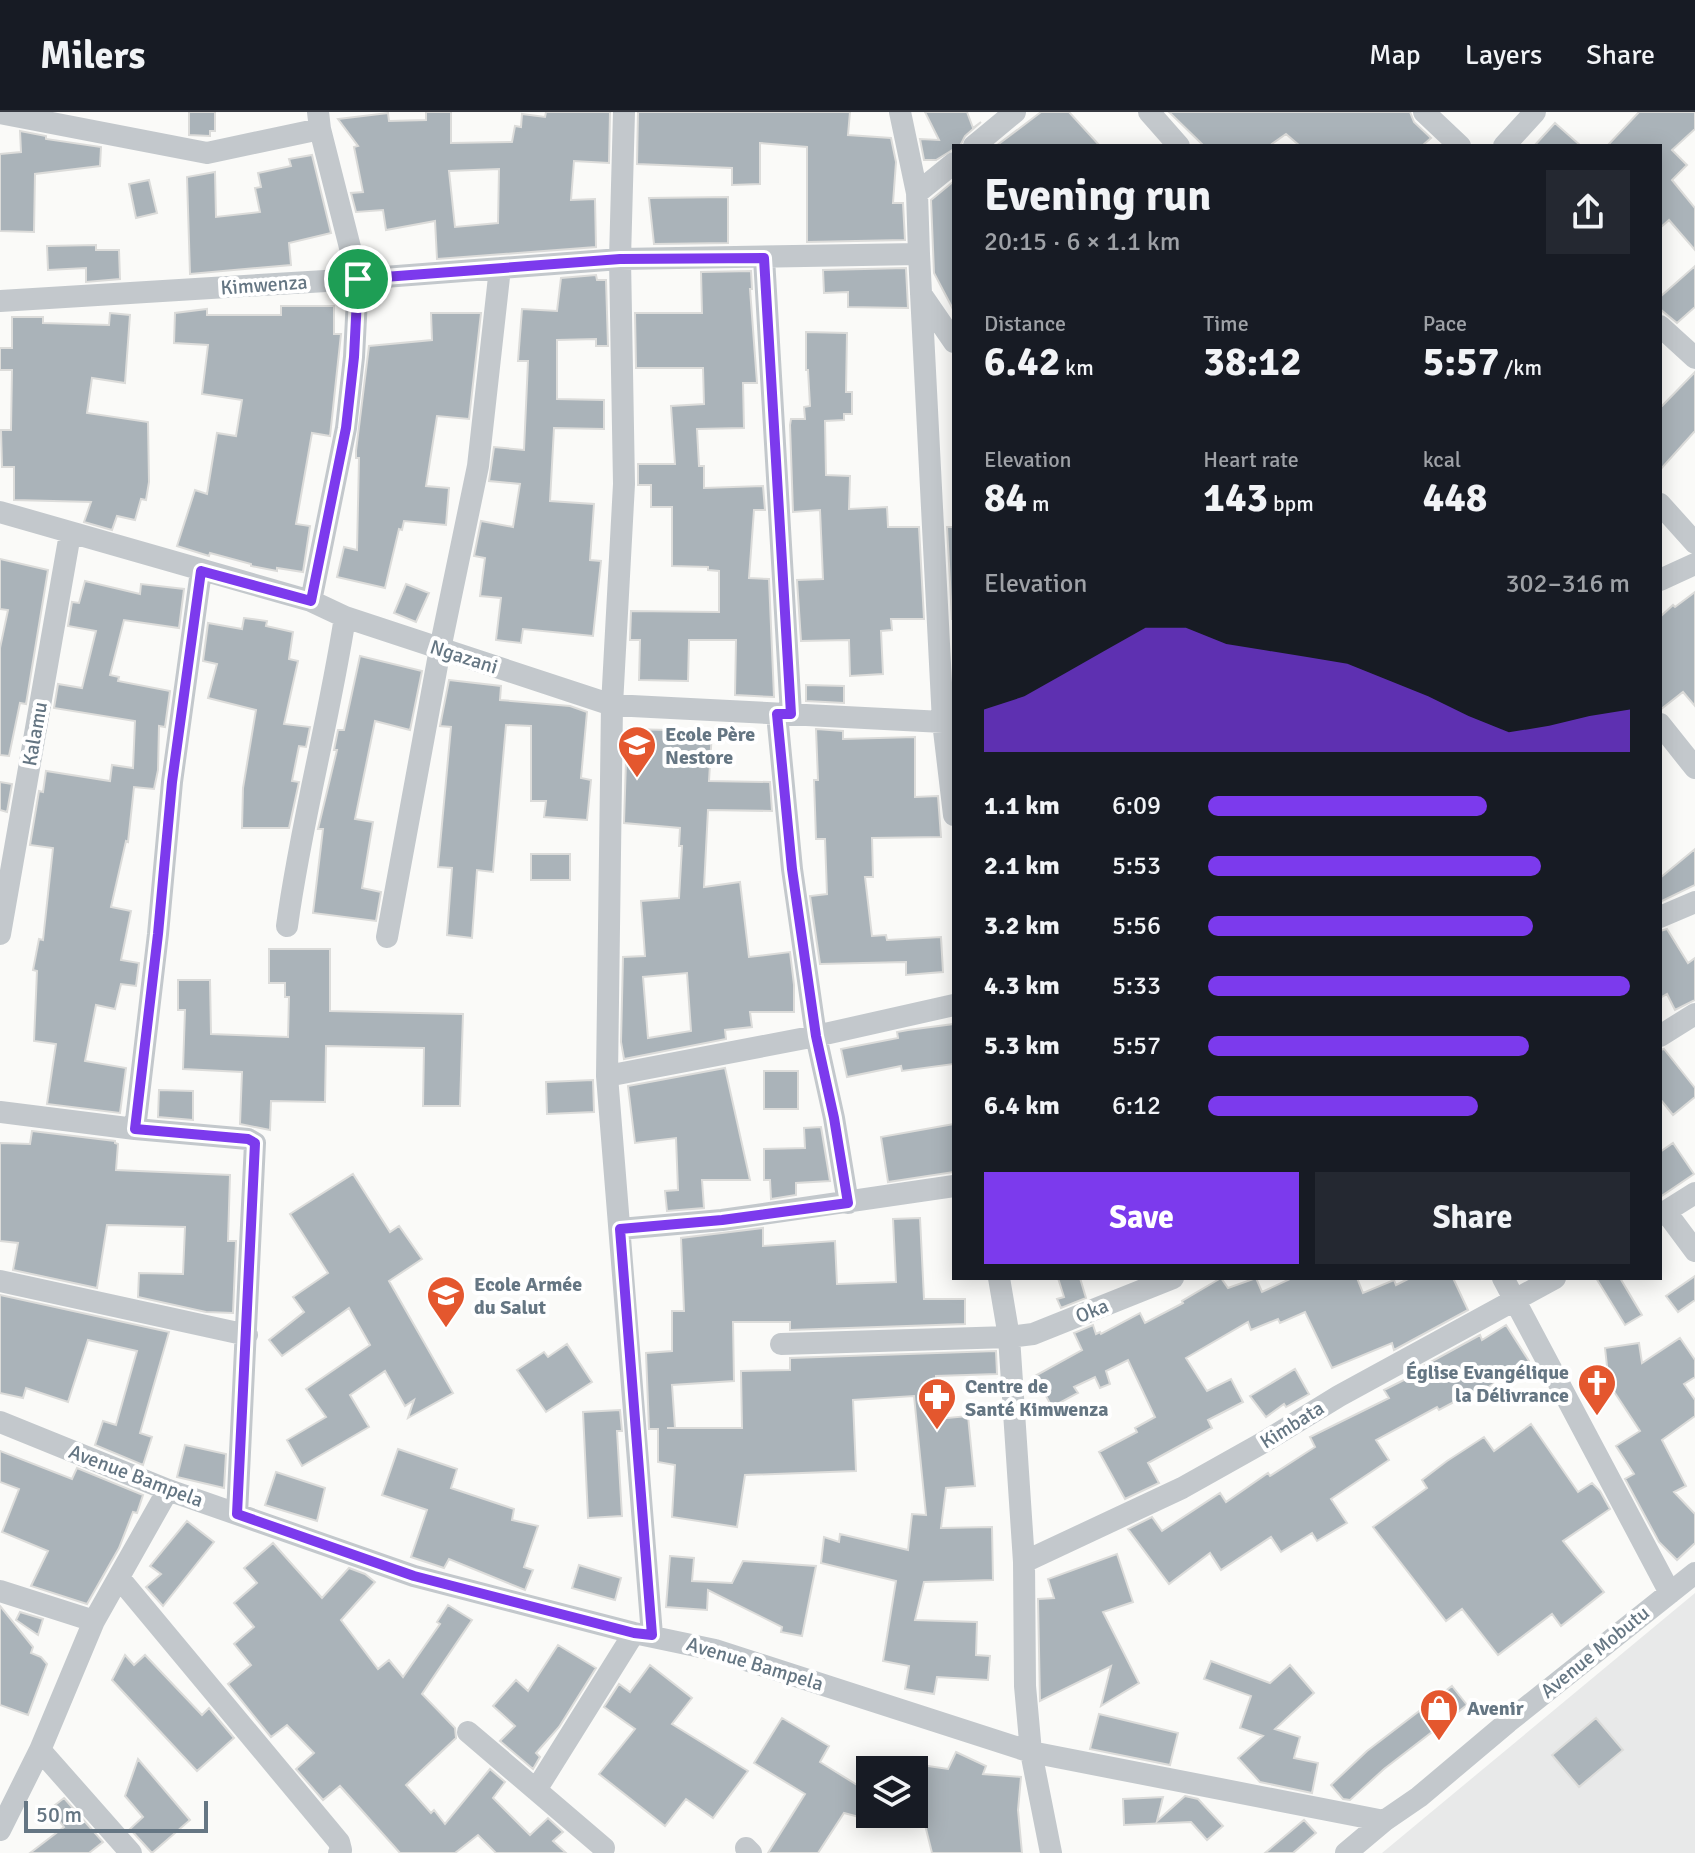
<!DOCTYPE html>
<meta charset="utf-8">
<style>
body{margin:0;font-family:Signika,sans-serif;background:#242831;color:#f1f3f6;height:100vh;display:flex;flex-direction:column;font-size:30px;white-space:nowrap}
*{box-sizing:border-box;margin:0}
p{font-size:26px;color:#9ea1a6}
.icon{flex:none;width:44px;height:44px;fill:none;stroke:currentColor;stroke-width:2;stroke-linecap:round;stroke-linejoin:round}
.map{position:relative;flex:1;overflow:hidden}
.details{position:absolute;left:952px;top:32px;width:710px;height:1136px;display:flex;flex-direction:column;background:#171b24;border-radius:0px;box-shadow:0 4px 20px #0003}
.details>*{flex:none}
.fabs{position:absolute;left:856px;top:1644px;display:grid;gap:16px}
.fabs a{display:grid;place-items:center;width:72px;height:72px;border-radius:0px;background:#171b24;box-shadow:0 4px 20px #0003;font-size:40px}
.scale{position:absolute;left:24px;bottom:20px;width:184px;box-sizing:border-box;padding-left:8px;border:4px solid #657683;border-top:0;font-size:22px;line-height:28px;white-space:nowrap;color:#657683;-webkit-text-stroke:6px #fff;paint-order:stroke}
.pin{position:absolute;display:grid;place-items:center;width:68px;height:68px;color:#fff;margin:-34px;border:4px solid #fff;border-radius:50%;box-shadow:0 2px 8px #0007}
.round{display:grid;place-items:center;flex:none;width:84px;height:84px;border-radius:0px;background:#242831}
.overview{display:flex;align-items:center;justify-content:space-between;height:136px;padding:0 32px}
h1{font-size:44px;font-weight:700;line-height:60px}
.figures{display:grid;grid-template-columns:repeat(3,1fr);gap:12px;height:136px;padding:8px 32px}
.figures div{display:grid;align-content:center}
.figures b{font-size:40px;font-weight:700}
.figures small{font-size:22px;font-weight:400}
.figures p{font-size:22px}
.chart{height:224px;padding:16px 32px}
.chart p{display:flex;justify-content:space-between}
.chart svg{width:100%;height:144px;margin-top:8px;fill:#7c3aed;opacity:.7}
.button{display:flex;gap:16px;margin-top:auto;padding:16px 32px}
.button a{flex:1;height:92px;border-radius:0px;background:#7c3aed;color:#fff;font-size:32px;font-weight:700;line-height:92px;text-align:center}
.button a+a{background:#242831;color:#f1f3f6}
ul{padding:0 32px;list-style:none;font-size:26px}
li{display:grid;grid-template-columns:128px 96px 1fr;align-items:center;height:60px}
li i{height:20px;border-radius:10px;background:#7c3aed}
header{display:flex;align-items:center;gap:48px;box-sizing:border-box;height:112px;padding:0 40px;background:#171b24;border-bottom:2px solid #363941}
header strong{font-size:38px}
nav{display:flex;gap:44px;margin-inline-start:auto;font-size:28px}
.map>svg:first-child{display:block}
.built{fill:#e8e9e9}
.building{fill:#aab3b9;stroke:#dcdcda;stroke-width:2;fill-rule:evenodd}
.lines{fill:none;stroke-linecap:round;stroke-linejoin:round}
.street{stroke:#c3c8cc;stroke-width:22}
.route-casing{stroke:#fff;stroke-width:16}
.route{stroke:#7c3aed;stroke-width:10}
.labels{text-anchor:middle;dominant-baseline:central;stroke-width:8;stroke-linejoin:round;paint-order:stroke}
.street-label{font-size:20px;fill:#657683;stroke:#fff}
.poi-label{font-size:20px;font-weight:bold;fill:#657683;stroke:#fff;text-anchor:start}
</style>
<header>
<strong>Milers</strong>
<nav><a>Map</a><a>Layers</a><a>Share</a></nav>
</header>
<div class="map">
<svg width="1695" height="1741" viewBox="0 0 1695 1741">
<rect width="100%" height="100%" fill="#fafaf8"/>
<!-- built -->
<path class="built" d="M1695,1481V1741H1382Z"/>
<!-- building -->
<path class="building" d="M189,0H215V19H210V24L189,23Z
M426,0H451V31L512,30L515,14L521,15L522,2L545,5L546,0H610L609,51L574,49L571,88L595,87L596,135L437,147L435,109L386,118L383,98L356,100L351,81L363,80L354,35L358,34L338,7L388,1L389,9L426,8ZM499,57L498,111L455,115L449,59Z
M638,0H850L848,23L891,26L896,50L893,91H903L905,128L807,130V35L760,31V72L732,73V56L637,52Z
M925,0H967L973,16L981,10L965,24L960,34H954V37L936,48H924L920,27L939,28Z
M1041,0H1069L1100,34H996Z
M1169,0H1410L1414,10L1431,26L1422,34H1300L1286,22L1269,34H1204Z
M1639,0H1695V17L1672,38L1687,53L1672,68L1695,96V138L1669,108L1660,116V34H1607Z
M1555,11L1581,34H1534Z
M20,19L46,24V27L101,35L100,54L35,62L34,120L0,119V42L21,40Z
M312,43L331,121L289,131L291,153L190,162L187,65L215,60L216,105L260,100L255,76L261,75L258,61L291,54L289,47Z
M149,68L157,101L136,106L129,72Z
M954,69V199L934,161L931,88Z
M728,85V131L654,132L649,86Z
M96,133V138H119L120,167L86,170V156L48,158L47,134Z
M1695,154V195L1677,211L1660,197V185Z
M906,156L908,196L848,195V180L824,181L823,158Z
M751,159L752,177H750L757,271H743L744,316L697,317L699,354H704V376L763,374L765,398H754L749,466L769,467L774,585L735,583L736,528H689L688,569L639,568L640,528H630L631,499L719,500V459L708,458V455L672,454V395H651V373H638V352H675L671,294L704,292L703,256H636L635,201H702L701,160Z
M596,163L597,168H606L608,234H596V227L557,228V287L604,288V317L554,316L550,389L594,392L590,448L601,449L593,524L523,517L521,531L496,528L501,486L480,484L485,446L474,444L481,409L513,415L520,372L489,369L494,335L524,338L528,249H518L522,197L557,199L561,166Z
M281,194H334V222H341L330,324L312,321L296,412L310,414L303,460L277,456V459L251,454V452L210,441L209,444L177,434L195,378L207,382L217,321L236,324L242,288L202,282L208,233L174,231L175,201L207,197V203H281Z
M110,201L130,203L125,271L92,266L87,301L148,310L149,370L146,388L141,387L135,408L117,404L112,418L84,410L91,390L14,388V355H2L1,318H11L12,258H0V236H12V205H43V211L109,213Z
M431,201H481L469,307L437,304L426,374L449,376L446,413L404,409L402,418L399,417L385,476L337,465L344,435L357,438L359,346H356V339L369,234L432,228Z
M806,220L847,221L846,280H852V302H844V308L825,309L826,363L850,364L849,397L887,395L888,415H919L924,507H891L892,518L881,519L883,562L850,564L849,528L801,529L797,468L823,467L820,398L793,400L790,313L791,307H805L804,295L810,294L808,258H806Z
M1695,260V319L1660,358V296Z
M947,415H954V507H952Z
M0,447L48,458L26,592L20,591L9,644L0,643V536L8,498L0,497Z
M85,469L140,482L141,472L184,477L179,516L124,508L110,563L119,565L118,569L170,579L165,615L159,614L158,658L154,677L134,675L128,730L126,729L111,795L131,799L121,848L139,851L136,874L121,872L115,897L96,893L85,949L126,956L120,1001L47,992L56,932L34,929L37,859L33,858L39,827L43,828L53,736L30,733L39,679L43,680L46,659L110,669L112,653L133,656L135,609L54,596L58,572L82,576L96,519L68,514L72,490L79,491Z
M406,472L429,481L416,510L394,501Z
M1695,480V594L1683,580L1660,598V505L1673,493L1675,495Z
M244,506L267,509L266,514L293,520L289,547L298,549L284,612L310,615L306,635L299,634L292,669L299,670L289,716H242L243,676L256,598L208,586L217,552L203,549L208,511L242,517Z
M360,544L422,559L410,618L375,609L355,707L373,710L362,776L381,780L376,809L313,801L323,717H318L337,638H334L338,618H344Z
M449,568L501,574L500,588L570,594L587,600L581,666L591,668L587,708L544,705L546,689H531V614L506,613L493,760L477,758L472,826L447,823L452,756L438,755L451,615L440,614Z
M806,573L844,574V591L806,589Z
M627,617L712,619L709,669L770,670L772,699L708,698L704,775L740,770L749,845L790,840L794,873V900H750L752,915L725,918L726,927L624,947L621,930L623,845L645,844L641,789L679,786L682,734H679L680,716L624,711ZM687,861L691,919L648,926L643,865Z
M816,617L843,619V627L915,625V685L938,684L941,725L872,726L873,765H865L872,824L886,823L887,828L941,825L943,860L906,863V850L820,852L810,784L827,782L825,727H816L814,668H818Z
M0,670L12,672L7,700L0,698Z
M1695,737V773L1660,790V766Z
M531,742H570V768H531Z
M1667,817L1688,851L1695,846V888L1675,898L1667,882L1660,886V819Z
M269,837H330V899L463,902L460,994H423L424,936L326,934L325,990L271,989L270,1018L240,1012L242,960L183,957L185,898H178V868H210L211,922L288,925L289,885H285V871H269Z
M954,912V952L902,959L901,954L847,965L841,937L898,926L897,920L908,918Z
M1664,937L1695,976V985L1673,1003L1660,987V938Z
M725,956L750,1068H702L704,1096L667,1099L665,1079L678,1078L676,1026L635,1031L628,974Z
M764,959H798V997H764Z
M593,968L594,1000L547,1002L546,970Z
M159,978L193,979V1008L158,1005Z
M954,1012V1060L888,1070L881,1025Z
M821,1015L830,1069L796,1071V1083L771,1087L770,1068H764V1037L805,1036L804,1016Z
M32,1019L115,1029V1031L118,1032L116,1058L230,1063L228,1129H236L233,1201L206,1200L138,1185L139,1161L183,1162L185,1115L107,1113L97,1176L13,1158L18,1131L0,1129V1031L30,1032Z
M1673,1031L1694,1062L1660,1085V1040Z
M353,1062L390,1120L399,1114L422,1147L389,1169L453,1281L408,1306L414,1288L405,1294L385,1259L350,1283L369,1315L302,1354L287,1328L326,1305L306,1277L370,1233L349,1196L282,1244L269,1228L304,1200L293,1185L328,1161L290,1102Z
M920,1106L924,1187H965V1212L790,1218V1210H733L734,1269L672,1273L675,1316H667H742L741,1259L790,1258V1246L996,1239L997,1262L936,1264L937,1307L968,1304L975,1374L946,1376L941,1416L992,1415L993,1468L924,1470L915,1508L977,1510L976,1543L990,1544L988,1568L937,1565L934,1582L905,1577L909,1554L883,1549L896,1469L821,1451L824,1425L839,1430L840,1422L908,1438L912,1402L926,1403L914,1284L853,1288L856,1359L745,1363L737,1415L672,1405L675,1353L658,1350V1317H649L646,1241L672,1239V1199H684L681,1126L763,1116V1134L835,1129L837,1172L896,1170L893,1107Z
M1695,1164V1188L1678,1200L1666,1184Z
M1058,1166H1080L1086,1186L1061,1196L1057,1187L1064,1185Z
M1221,1166L1228,1176L1256,1166L1262,1180L1292,1166H1357L1363,1181L1394,1168L1396,1173L1410,1166H1453L1468,1198L1394,1238L1392,1231L1332,1256L1305,1200L1280,1211L1278,1207L1251,1218L1248,1210L1186,1246L1207,1279L1231,1267L1243,1290L1208,1308L1212,1316L1148,1351L1159,1371L1125,1387L1099,1340L1137,1320L1135,1316L1155,1305L1128,1248L1106,1259L1110,1272L1100,1276L1095,1265L1074,1275L1078,1281L1052,1295L1035,1264L1082,1238L1074,1221L1093,1213L1096,1222L1100,1220L1101,1222L1140,1201L1145,1211L1183,1191L1182,1189Z
M1596,1166H1620L1642,1203L1625,1213Z
M0,1183L169,1220L140,1321L152,1325L143,1353L95,1333L103,1309L116,1313L137,1239L88,1228L68,1290L26,1276L23,1286L0,1281Z
M1506,1213L1529,1249L1484,1278L1482,1275L1439,1298L1437,1295L1376,1328L1389,1348L1331,1387L1347,1411L1317,1429L1312,1421L1281,1440L1271,1425L1221,1458L1210,1441L1169,1472L1128,1417L1152,1405L1162,1419L1220,1381L1226,1390L1268,1361L1270,1364L1315,1335L1310,1325L1389,1286L1384,1278L1406,1267L1405,1264L1480,1223L1482,1228Z
M1680,1226L1695,1248V1265L1684,1272L1695,1288V1304L1662,1328L1686,1374L1674,1380L1695,1402V1431L1677,1448L1659,1430L1625,1367L1634,1362L1616,1334L1640,1319L1609,1272L1605,1236L1639,1231L1642,1251Z
M567,1232L592,1270L546,1300L517,1258L544,1240L548,1245Z
M1295,1257L1309,1282L1286,1295L1284,1292L1266,1305L1250,1284Z
M620,1298L622,1319H617L622,1404L588,1406L583,1300Z
M1531,1312L1578,1380L1592,1371L1600,1379L1610,1397L1563,1429L1604,1480L1561,1514L1552,1502L1498,1543L1462,1497L1446,1509L1373,1415L1427,1376L1422,1368L1447,1349L1484,1325L1494,1339Z
M185,1333L226,1342L224,1376L177,1365Z
M398,1337L457,1357L451,1376L514,1397L512,1408L538,1414L524,1455L533,1458L525,1478L449,1447L444,1456L411,1445L427,1398L382,1383Z
M0,1339L72,1367L77,1356L143,1383L137,1401L133,1400L119,1436L87,1492L31,1474L48,1439L2,1420L19,1377L0,1370Z
M276,1360L325,1376L317,1409L265,1393Z
M187,1409L214,1430L163,1494L146,1475L161,1462L150,1454Z
M273,1431L322,1486L349,1456L365,1462L375,1470L341,1508L378,1557L389,1548L403,1565L440,1512L437,1510L448,1493L472,1508L422,1582L455,1616L456,1626L406,1673L431,1701L434,1698L445,1712L490,1657L505,1670L493,1686L530,1723L548,1706L563,1720L553,1729L566,1741H496L478,1723L455,1741H400L340,1674L323,1688L296,1657L314,1641L287,1613L271,1625L228,1572L251,1553L234,1532L254,1515L234,1491L257,1471L244,1456Z
M1117,1442L1133,1490L1103,1500L1139,1571L1101,1594L1111,1554L1040,1589L1038,1487L1054,1486L1048,1467Z
M670,1444L694,1446L692,1469L732,1471L743,1449L816,1454L802,1524L781,1520L782,1515L708,1478L707,1498L666,1495Z
M579,1453L621,1466L615,1488L572,1476Z
M0,1494L33,1535L31,1541L41,1545L47,1552L28,1603L0,1593Z
M20,1500L43,1507L38,1523L16,1508Z
M558,1533L596,1556L559,1615L536,1641L540,1645L533,1657L500,1629L515,1614L493,1594L516,1568L528,1579Z
M125,1543L134,1553L145,1543L202,1603L209,1596L234,1626L197,1659L112,1568Z
M1211,1549L1270,1571L1290,1553L1314,1581L1275,1617L1300,1625L1294,1646L1318,1651L1312,1681L1260,1670L1238,1646L1263,1624L1240,1616L1251,1584L1204,1567Z
M650,1553L692,1586L672,1612L748,1659L713,1706L686,1687L665,1714L599,1662L635,1617L604,1595L619,1572L630,1580Z
M1452,1574L1467,1593L1384,1657L1350,1688L1343,1687L1331,1673L1367,1639Z
M1099,1602L1178,1621L1170,1653L1090,1637Z
M782,1606L829,1634L820,1650L870,1681V1708L844,1701L818,1741H768L805,1682L754,1651Z
M1596,1606L1623,1638L1579,1675L1552,1643Z
M956,1640L986,1654L983,1662L1021,1665L1018,1698L1022,1741H932L914,1669V1652L948,1657Z
M138,1647L190,1708L152,1741L130,1717L143,1705L125,1684Z
M1185,1684L1198,1687L1223,1714L1207,1728L1191,1710L1124,1713L1123,1687L1163,1685L1157,1709Z
M64,1686L103,1730L89,1741H30L64,1715L50,1697Z
M1304,1708L1316,1721L1293,1741H1265Z"/>
<g class="lines">
<!-- street -->
<path class="street" d="M624,0L620,147L624,372L612,593L607,964L652,1523
M900,0L917,81L919,142
M1149,0L1179,34
M1424,0L1460,34
M0,1L207,41L320,17
M974,34L1015,0
M1504,34L1535,0
M917,81L954,51
M764,146L791,602
M921,182L954,230
M0,189L358,167L620,147L919,142L943,610L954,703
M1660,214L1695,246
M1660,392L1695,431
M0,400L311,489L345,505L612,593L943,610
M1660,468L1695,452
M311,489L346,316L354,245L358,167L320,17L318,0
M777,602L792,757L816,924L834,1006L848,1091
M1660,612L1695,656
M1660,805L1695,790
M287,814C301,710 329,609 345,505
M0,822L70,422
M387,825L440,537L478,354L500,156
M1660,924L1695,902
M607,964L816,924L954,893
M0,1000L135,1017L248,1027L255,1031L237,1402
M135,1017L158,822L172,670L201,459
M1666,1100L1695,1139
M1660,1103L1695,1081
M620,1117L722,1108L954,1074
M999,1166L1009,1225L1024,1450L1025,1574L1031,1640L1051,1741
M1503,1166L1670,1481
M0,1169L247,1223
M781,1232L1009,1225L1033,1222L1173,1166
M0,1310L168,1378L414,1464L634,1521L715,1538L1031,1640L1384,1709
M1024,1450L1182,1376L1264,1330L1339,1284L1555,1166
M120,1467L339,1730L341,1738L339,1741
M0,1479L94,1509
M468,1620L604,1736
M40,1638L131,1741
M536,1678L634,1521
M0,1718L40,1638L94,1509L168,1378
M746,1736L751,1741
M1346,1741L1384,1709L1419,1685L1508,1610L1695,1461"/>
</g>
<g class="lines">
<defs>
<path id="route" d="M764,146L791,602H777L792,757L816,924L834,1006L848,1091L722,1108L620,1117L652,1523L634,1521L414,1464L237,1402L255,1031L248,1027L135,1017L158,822L172,670L201,459L311,489L346,316L354,245L358,167L620,147Z"/>
</defs>
<!-- route casing -->
<use href="#route" class="route-casing"/>
<!-- route -->
<use href="#route" class="route"/>
</g>
<!-- icons -->
<defs>
<symbol id="school-pin" viewBox="-11 -11 22 30"><path d="M0 17L-7.5 6A9.5 9.5 0 1 1 7.5 6Z" fill="#e4572e" stroke="#fff"/><path d="M0-5L7-2L0 1L-7-2ZM-4 1L0 2.5L4 1V4Q0 6-4 4Z" fill="#fff"/></symbol>
<symbol id="church-pin" viewBox="-11 -11 22 30"><path d="M0 17L-7.5 6A9.5 9.5 0 1 1 7.5 6Z" fill="#e4572e" stroke="#fff"/><path d="M-1.2-6h2.4v3.5h3.3v2.4h-3.3V6h-2.4V-.1h-3.3v-2.4h3.3Z" fill="#fff"/></symbol>
<symbol id="pharmacy-pin" viewBox="-11 -11 22 30"><path d="M0 17L-7.5 6A9.5 9.5 0 1 1 7.5 6Z" fill="#e4572e" stroke="#fff"/><path d="M-2-6h4v4h4v4h-4v4h-4v-4h-4v-4h4Z" fill="#fff"/></symbol>
<symbol id="shop-pin" viewBox="-11 -11 22 30"><path d="M0 17L-7.5 6A9.5 9.5 0 1 1 7.5 6Z" fill="#e4572e" stroke="#fff"/><path d="M-5-2.5h2.3a2.7 3.5 0 0 1 5.4 0H5L5.5 6h-11ZM-1.5-2.5h3a1.5 2.3 0 0 0-3 0Z" fill="#fff"/></symbol>
</defs>
<g fill-rule="evenodd">
<use href="#school-pin" x="615" y="611" width="44" height="60"/>
<use href="#school-pin" x="424" y="1161" width="44" height="60"/>
<use href="#church-pin" x="1575" y="1249" width="44" height="60"/>
<use href="#pharmacy-pin" x="915" y="1263" width="44" height="60"/>
<use href="#shop-pin" x="1417" y="1574" width="44" height="60"/>
</g>
<g class="labels">
<!-- street labels -->
<g class="street-label">
<text transform="translate(264 173) rotate(-4)">Kimwenza</text>
<text transform="translate(464 545) rotate(18)">Ngazani</text>
<text transform="translate(35 622) rotate(-80)">Kalamu</text>
<text transform="translate(1092 1199) rotate(-22)">Oka</text>
<text transform="translate(1292 1313) rotate(-32)">Kimbata</text>
<text transform="translate(136 1364) rotate(21)">Avenue Bampela</text>
<text transform="translate(1595 1540) rotate(-39)">Avenue Mobutu</text>
<text transform="translate(755 1552) rotate(17)">Avenue Bampela</text>
</g>
<!-- poi labels -->
<g class="poi-label">
<text x="665" y="622">Ecole Père<tspan x="665" dy="23">Nestore</tspan></text>
<text x="474" y="1172">Ecole Armée<tspan x="474" dy="23">du Salut</tspan></text>
<text x="1569" y="1260" text-anchor="end">Église Evangélique<tspan x="1569" dy="23">la Délivrance</tspan></text>
<text x="965" y="1274">Centre de<tspan x="965" dy="23">Santé Kimwenza</tspan></text>
<text x="1467" y="1596">Avenir</text>
</g>
</g>
</svg>
<div class="fabs">
<a><svg class="icon" aria-label="layers" viewBox="0 0 24 24"><path d="M12 4l9 5-9 5-9-5zM3 14l9 5 9-5"/></svg></a>
</div>
<div class="scale">50 m</div>
<div class="pin" style="left:358px;top:167px;background:#1e9e55"><svg class="icon" aria-label="arrive" viewBox="0 0 24 24"><path d="M6 21V4h12l-3 4 3 4H6"/></svg></div>
<section class="details">
<div class="overview"><div><h1>Evening run</h1><p>20:15 · 6 × 1.1 km</p></div><a class="round"><svg class="icon" aria-label="share" viewBox="0 0 24 24"><path d="M12 15V3M7 8l5-5 5 5M5 13v7h14v-7"/></svg></a></div>
<div class="figures">
<div><p>Distance</p><b>6.42<small> km</small></b></div>
<div><p>Time</p><b>38:12</b></div>
<div><p>Pace</p><b>5:57<small> /km</small></b></div>
</div>
<div class="figures">
<div><p>Elevation</p><b>84<small> m</small></b></div>
<div><p>Heart rate</p><b>143<small> bpm</small></b></div>
<div><p>kcal</p><b>448</b></div>
</div>
<div class="chart"><p><span>Elevation</span>302–316 m</p>
<svg viewBox="0 0 160 44" preserveAspectRatio="none"><path d="M0 44V31L10 27L20 20L30 13L40 6L50 6L60 11L70 13L80 15L90 17L100 22L110 27L120 33L130 38L140 36L150 33L160 31V44z"/></svg>
</div>
<ul>
<li><b>1.1 km</b>6:09<i style="width:66%"></i></li>
<li><b>2.1 km</b>5:53<i style="width:79%"></i></li>
<li><b>3.2 km</b>5:56<i style="width:77%"></i></li>
<li><b>4.3 km</b>5:33<i style="width:100%"></i></li>
<li><b>5.3 km</b>5:57<i style="width:76%"></i></li>
<li><b>6.4 km</b>6:12<i style="width:64%"></i></li>
</ul>
<div class="button"><a>Save</a><a>Share</a></div>
</section>
</div>
